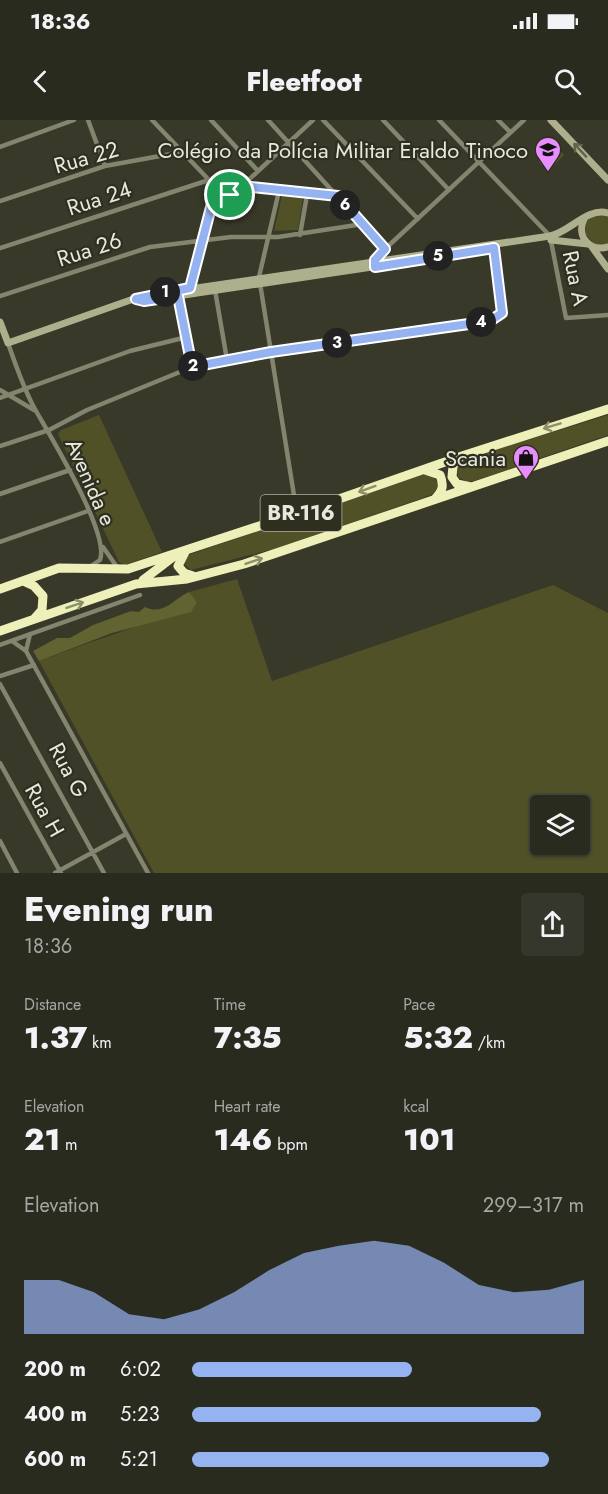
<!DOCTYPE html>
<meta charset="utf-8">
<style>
body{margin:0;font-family:Jost,sans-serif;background:#36372c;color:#f1f3f6;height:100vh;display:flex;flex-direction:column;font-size:22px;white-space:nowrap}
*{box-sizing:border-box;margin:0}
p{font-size:20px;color:#a5a7a4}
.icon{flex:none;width:33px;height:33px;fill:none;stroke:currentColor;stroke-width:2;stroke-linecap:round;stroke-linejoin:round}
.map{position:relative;height:753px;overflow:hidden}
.panel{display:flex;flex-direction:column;background:#2a2b1f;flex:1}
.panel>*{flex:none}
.buttons{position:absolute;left:530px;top:675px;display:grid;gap:12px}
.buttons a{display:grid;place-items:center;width:60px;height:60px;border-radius:6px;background:#2a2b1f;box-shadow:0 2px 4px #0004,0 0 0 2px #46473d;font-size:30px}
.pin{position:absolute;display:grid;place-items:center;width:51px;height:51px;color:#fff;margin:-26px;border:3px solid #fff;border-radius:50%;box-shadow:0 2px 6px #0007}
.km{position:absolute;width:30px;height:30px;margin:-15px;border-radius:50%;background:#222;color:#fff;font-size:16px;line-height:30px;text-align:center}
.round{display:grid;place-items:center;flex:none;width:63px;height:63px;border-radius:6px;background:#36372c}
.headline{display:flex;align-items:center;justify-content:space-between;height:102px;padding:0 24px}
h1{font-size:33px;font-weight:800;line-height:45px}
.metrics{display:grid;grid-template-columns:repeat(3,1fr);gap:9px;height:102px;padding:6px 24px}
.metrics div{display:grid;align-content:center}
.metrics b{font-size:30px;font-weight:800}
.metrics small{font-size:16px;font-weight:400}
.metrics p{font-size:16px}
.chart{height:168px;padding:12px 24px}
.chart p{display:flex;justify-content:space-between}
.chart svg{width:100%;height:108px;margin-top:6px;fill:#95b2f1;opacity:.7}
ul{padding:0 24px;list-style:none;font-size:20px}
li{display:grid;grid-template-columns:96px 72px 1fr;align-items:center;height:45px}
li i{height:15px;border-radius:8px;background:#95b2f1}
.status{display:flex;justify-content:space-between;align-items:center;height:42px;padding:0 30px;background:#2a2b1f;direction:ltr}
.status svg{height:16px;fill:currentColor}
header{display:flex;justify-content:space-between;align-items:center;height:78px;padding:0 24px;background:#2a2b1f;font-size:27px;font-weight:800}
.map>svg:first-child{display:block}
.green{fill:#505126;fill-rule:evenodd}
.forest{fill:#616330}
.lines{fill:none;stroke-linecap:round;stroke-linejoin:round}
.street{stroke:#83856f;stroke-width:4.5}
.secondary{stroke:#aeb08d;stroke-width:7}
.highway{stroke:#edf0b8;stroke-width:9}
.oneway{stroke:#61634b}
.oneway2{stroke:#8e906c}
.route-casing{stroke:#fff;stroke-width:12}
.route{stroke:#95b2f1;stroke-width:8}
.labels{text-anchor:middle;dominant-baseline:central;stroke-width:4.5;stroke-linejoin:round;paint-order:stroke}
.shield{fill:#2e2f1f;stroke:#b0b0a5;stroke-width:1.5}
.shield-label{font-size:21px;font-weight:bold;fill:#e7e8de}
.poi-label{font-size:22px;fill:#e7e8de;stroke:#2e2f1f;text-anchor:end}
.street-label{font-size:22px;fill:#e7e8de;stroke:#2e2f1f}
</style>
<div class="status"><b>18:36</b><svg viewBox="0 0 49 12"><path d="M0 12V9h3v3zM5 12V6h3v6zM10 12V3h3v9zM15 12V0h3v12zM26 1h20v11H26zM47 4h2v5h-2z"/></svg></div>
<header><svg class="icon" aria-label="back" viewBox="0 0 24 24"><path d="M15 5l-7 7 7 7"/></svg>Fleetfoot<svg class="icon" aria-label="search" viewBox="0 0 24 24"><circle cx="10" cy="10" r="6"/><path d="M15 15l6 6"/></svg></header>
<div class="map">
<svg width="608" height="753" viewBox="0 0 608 753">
<rect width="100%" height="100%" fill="#383929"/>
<!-- green -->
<path class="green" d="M556,26L564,35L548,51L539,42Z
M282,75L303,78L298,110L274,111Z
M608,94V124L596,125L585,114L586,102L591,96Z
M99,295L162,432L125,445L119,442L58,314L61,310Z
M608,295V315L474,361L467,362L458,357L457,347L466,339Z
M424,354L433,356L438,364L435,373L423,378L274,429L191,450L184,444L187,436L191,434Z
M237,459L272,561L553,465L608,493V753H154L39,541C92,521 145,505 197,482L189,472ZM540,686H579V724H540Z"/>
<!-- forest -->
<path class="forest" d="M189,472L197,482L191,492L112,513L39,541L33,531L57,518H70L93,505L131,491L139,492L145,487C164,496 173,479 189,472Z"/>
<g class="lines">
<!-- street -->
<path class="street" d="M88,0L105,46
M152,0L209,60L228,75L242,66L313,0
M211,0L258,51
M268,0L385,129
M323,0L418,99
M383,0L449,70
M439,0L550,116L566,198L608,195
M498,0L510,12
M0,27L74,0
M243,66L338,77
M279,71L259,157L297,394
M0,81L105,46L182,32
M300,115L307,75
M0,128L209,60
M374,143L385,129L524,0
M191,168L216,68
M215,170L227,240
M0,176L150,127L231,117H278L363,104
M178,176L192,247
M8,223C16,246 24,270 36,291C51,317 110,414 100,440L91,446
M0,270L34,290
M0,278L130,231L187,217
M0,326L49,310L87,290L192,247L271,232L490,201L502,193L494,128
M0,374L70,350
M0,422L88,391
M103,427L117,447
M12,521L26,531L148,753
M0,525L140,475
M26,531L30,514
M0,556L34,545
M0,564L104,753
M0,643L61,753
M0,721L17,753
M55,753L126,714"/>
<!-- secondary -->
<path class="secondary" d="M551,0L608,60
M584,99C576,116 589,132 608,127
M551,120L588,124
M592,127L608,149
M423,139L457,134
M136,179L144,181L392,144
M0,202L8,223L142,176L550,116C570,112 587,87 608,93"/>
<!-- highway -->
<path class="highway" d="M460,337L453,346L452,357L457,364L471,367
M425,350L440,355C444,365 443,371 435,379
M185,432L178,446L184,453L193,456
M143,460L177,434
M23,461L34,466L43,476L42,490L34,499
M0,469L59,448L128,449L293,395L465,335L608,289
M0,511L136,464L187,459L244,444L608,321"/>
</g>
<!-- one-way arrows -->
<defs><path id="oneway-shaft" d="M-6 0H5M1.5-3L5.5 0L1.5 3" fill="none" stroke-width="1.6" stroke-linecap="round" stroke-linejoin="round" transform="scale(1.5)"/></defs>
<use class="oneway" href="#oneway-shaft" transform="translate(580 30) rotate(-133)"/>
<g class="oneway2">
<use href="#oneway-shaft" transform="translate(552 306) rotate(163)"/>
<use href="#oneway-shaft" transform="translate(367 369) rotate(160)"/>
<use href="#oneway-shaft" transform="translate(254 441) rotate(-19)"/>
<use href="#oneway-shaft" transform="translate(75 485) rotate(-19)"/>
</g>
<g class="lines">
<defs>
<path id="route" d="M242,66L338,76L385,129L375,140V147L494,128L502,193L490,201L271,232L192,247L178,176L144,181L136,179L190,168L216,68L228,75Z"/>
</defs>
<!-- route casing -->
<use href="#route" class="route-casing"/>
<!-- route -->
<use href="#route" class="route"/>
</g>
<!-- icons -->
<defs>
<symbol id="school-pin" viewBox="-11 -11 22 30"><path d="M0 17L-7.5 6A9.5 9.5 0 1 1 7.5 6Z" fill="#e98dfe" stroke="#2e2f1f"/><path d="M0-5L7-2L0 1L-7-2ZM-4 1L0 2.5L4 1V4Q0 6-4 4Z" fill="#111"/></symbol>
<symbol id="shop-pin" viewBox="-11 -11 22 30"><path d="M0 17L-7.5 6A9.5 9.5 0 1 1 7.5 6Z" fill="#e98dfe" stroke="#2e2f1f"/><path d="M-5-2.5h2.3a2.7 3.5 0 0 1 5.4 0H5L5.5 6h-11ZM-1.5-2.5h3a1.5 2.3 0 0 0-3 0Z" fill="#111"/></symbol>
</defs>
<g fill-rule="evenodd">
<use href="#school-pin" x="533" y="15" width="30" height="40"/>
<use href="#shop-pin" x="511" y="323" width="30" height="40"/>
</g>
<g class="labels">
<!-- shield labels -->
<rect class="shield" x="260.5" y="375" width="81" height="36" rx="4.5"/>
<g class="shield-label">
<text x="301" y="393">BR-116</text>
</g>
<!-- poi labels -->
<g class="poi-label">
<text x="528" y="30">Colégio da Polícia Militar Eraldo Tinoco</text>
<text x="506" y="338">Scania</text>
</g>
<!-- street labels -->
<g class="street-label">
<text transform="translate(86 37) rotate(-16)">Rua 22</text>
<text transform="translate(99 78) rotate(-18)">Rua 24</text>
<text transform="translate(89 129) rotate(-18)">Rua 26</text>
<text transform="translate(576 158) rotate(78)">Rua A</text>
<text transform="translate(91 362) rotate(66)">Avenida e</text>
<text transform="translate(69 650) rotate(62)">Rua G</text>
<text transform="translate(45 690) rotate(61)">Rua H</text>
</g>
</g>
</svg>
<div class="buttons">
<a><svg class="icon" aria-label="layers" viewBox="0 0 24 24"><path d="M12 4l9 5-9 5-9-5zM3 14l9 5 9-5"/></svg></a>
</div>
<div class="pin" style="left:230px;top:75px;background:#1e9e55"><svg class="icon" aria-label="arrive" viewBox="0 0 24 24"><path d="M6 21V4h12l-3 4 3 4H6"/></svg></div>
<b class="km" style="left:165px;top:172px">1</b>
<b class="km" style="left:193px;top:246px">2</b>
<b class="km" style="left:337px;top:223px">3</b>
<b class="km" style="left:481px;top:202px">4</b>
<b class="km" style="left:438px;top:136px">5</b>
<b class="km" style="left:345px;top:85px">6</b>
</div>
<section class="panel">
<div class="headline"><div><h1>Evening run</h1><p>18:36</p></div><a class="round"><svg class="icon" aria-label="share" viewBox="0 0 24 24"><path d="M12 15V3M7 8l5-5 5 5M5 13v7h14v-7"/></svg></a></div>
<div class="metrics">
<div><p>Distance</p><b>1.37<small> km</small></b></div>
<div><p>Time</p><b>7:35</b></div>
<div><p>Pace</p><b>5:32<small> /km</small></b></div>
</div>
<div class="metrics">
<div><p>Elevation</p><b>21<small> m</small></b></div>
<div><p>Heart rate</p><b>146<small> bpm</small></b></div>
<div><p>kcal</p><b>101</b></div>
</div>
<div class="chart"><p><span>Elevation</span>299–317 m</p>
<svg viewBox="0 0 160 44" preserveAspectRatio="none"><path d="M0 44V22L10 22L20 27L30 36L40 38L50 34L60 27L70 18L80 11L90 8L100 6L110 8L120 15L130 24L140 27L150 26L160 22V44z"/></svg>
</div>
<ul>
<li><b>200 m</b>6:02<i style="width:56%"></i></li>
<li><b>400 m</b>5:23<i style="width:89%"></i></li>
<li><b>600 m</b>5:21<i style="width:91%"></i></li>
</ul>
</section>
